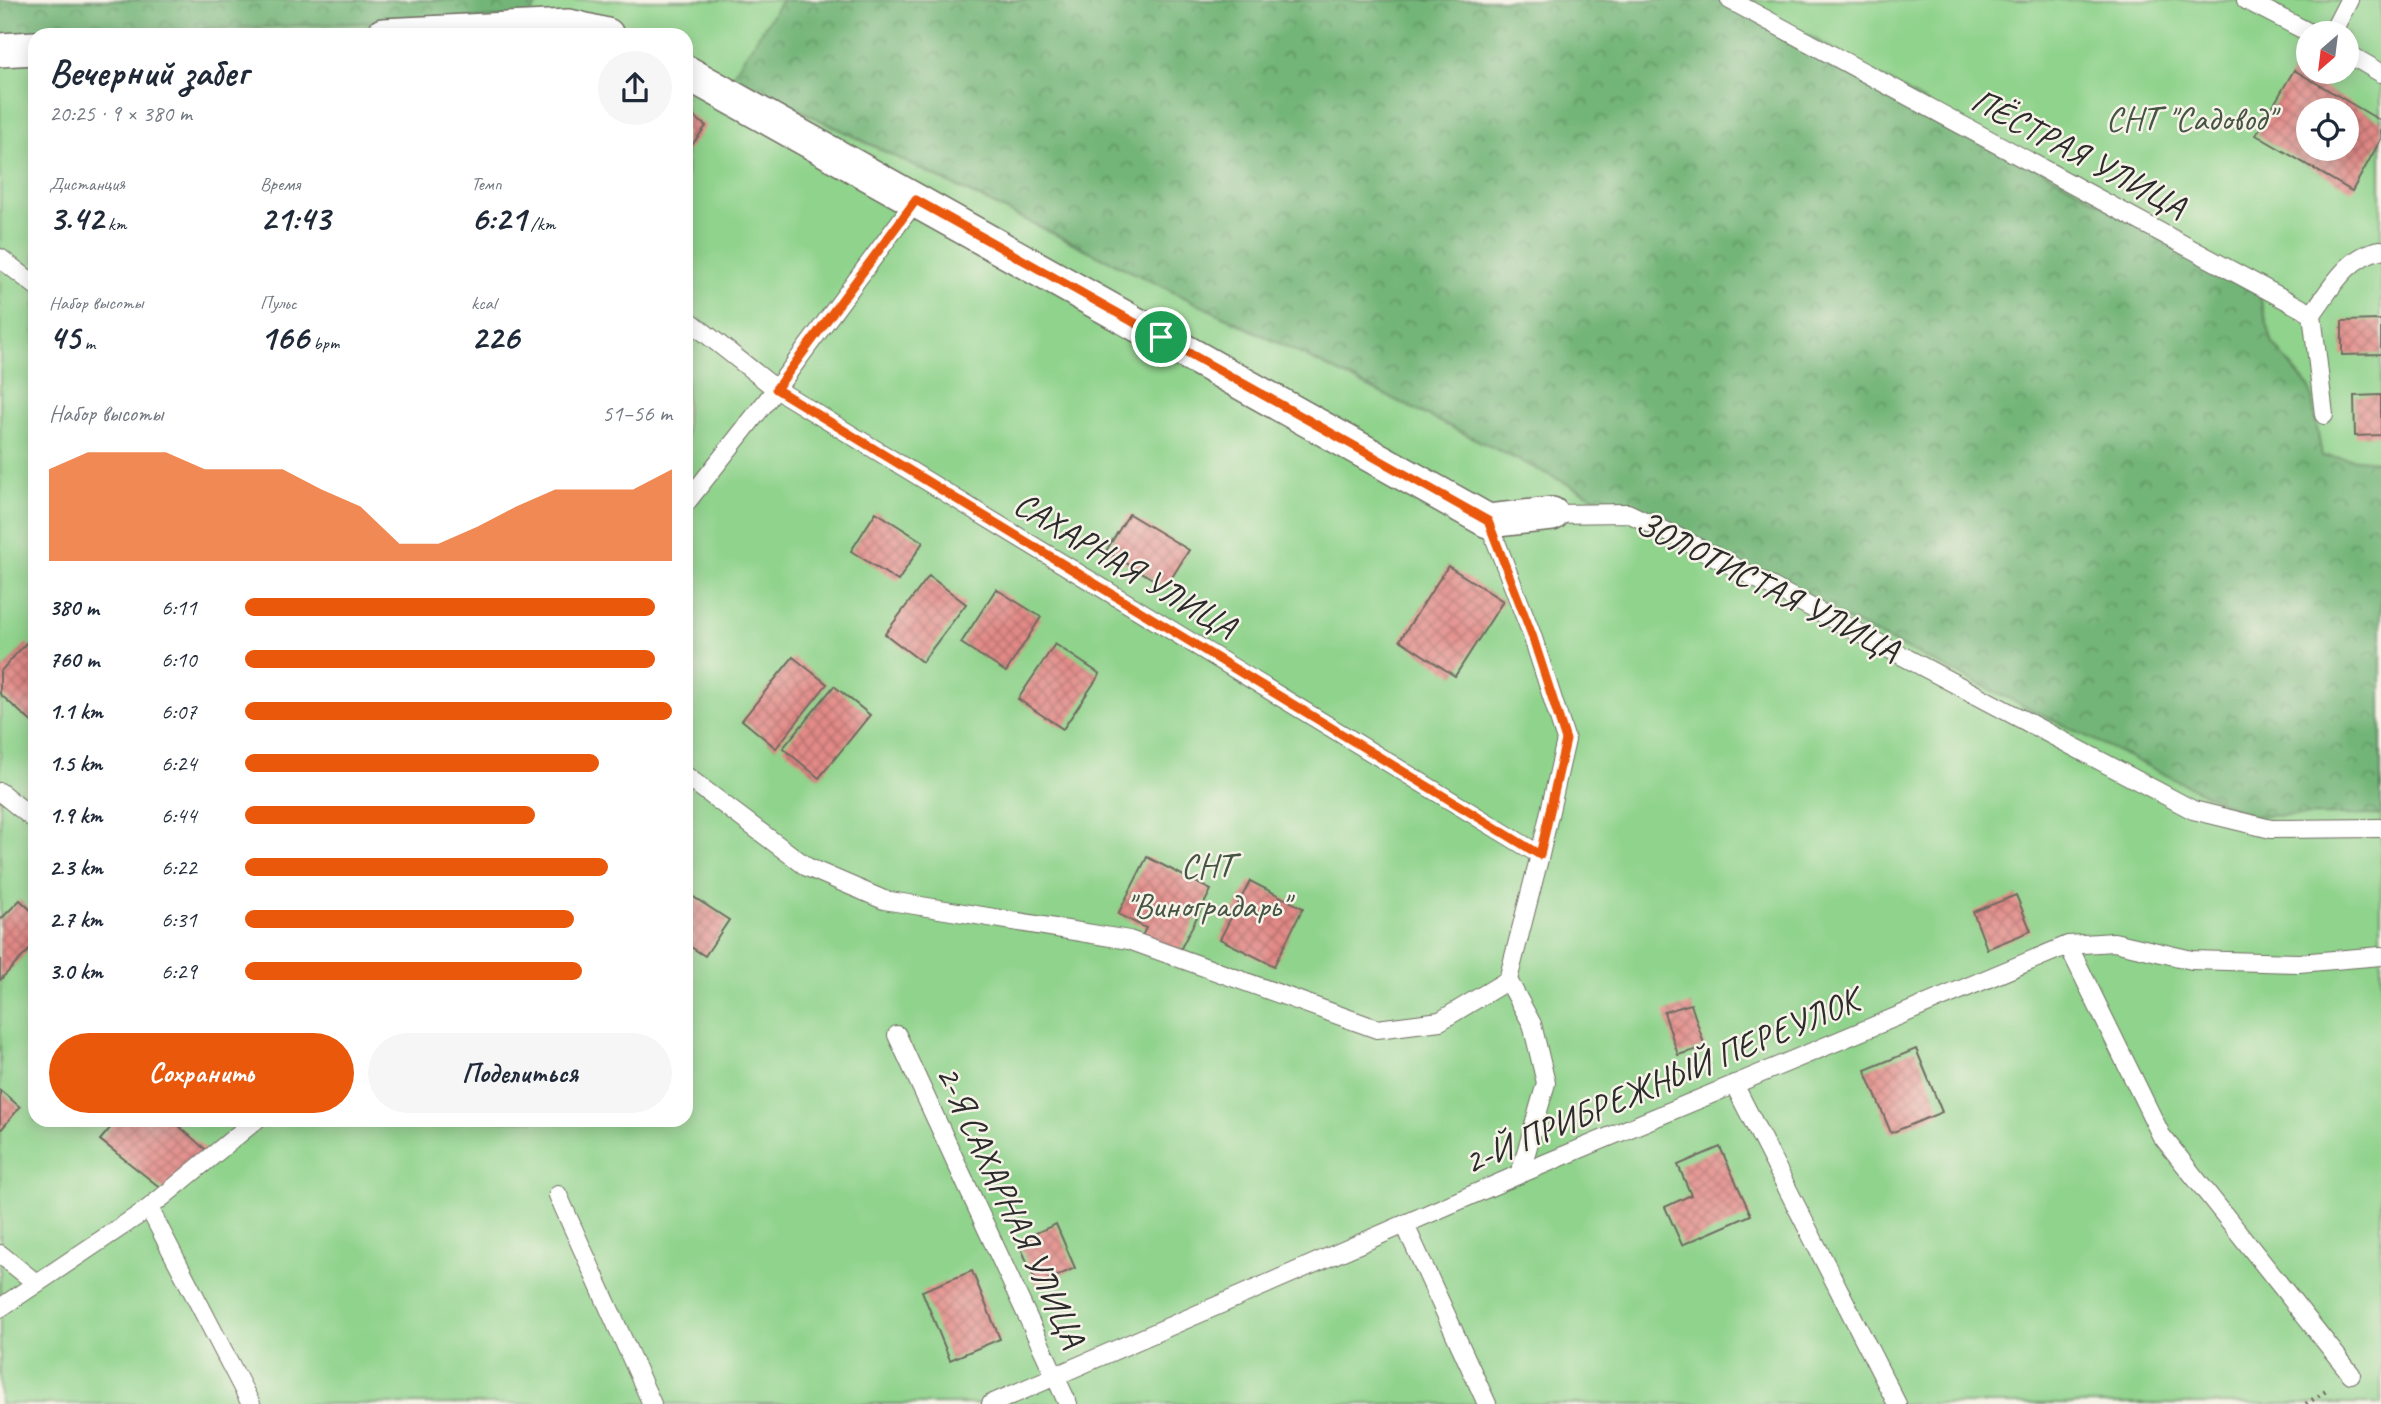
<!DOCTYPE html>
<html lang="ru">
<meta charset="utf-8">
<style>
body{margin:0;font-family:Caveat,sans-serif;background:#f6f6f7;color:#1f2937;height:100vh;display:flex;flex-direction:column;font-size:26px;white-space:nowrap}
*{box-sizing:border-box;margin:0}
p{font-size:23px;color:#747a83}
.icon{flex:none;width:38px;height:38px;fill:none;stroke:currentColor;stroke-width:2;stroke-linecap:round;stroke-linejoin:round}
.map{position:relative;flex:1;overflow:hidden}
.drawer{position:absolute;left:28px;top:28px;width:665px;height:1099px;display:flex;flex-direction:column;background:#fff;border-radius:21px;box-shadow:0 4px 18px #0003}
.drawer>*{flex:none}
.needle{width:46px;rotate:208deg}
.buttons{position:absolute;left:2296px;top:21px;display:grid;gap:14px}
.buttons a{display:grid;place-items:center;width:63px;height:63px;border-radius:50%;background:#fff;box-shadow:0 4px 18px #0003;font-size:35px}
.pin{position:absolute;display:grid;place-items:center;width:60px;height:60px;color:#fff;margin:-30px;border:4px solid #fff;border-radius:50%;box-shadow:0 2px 7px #0007}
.round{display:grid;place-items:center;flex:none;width:74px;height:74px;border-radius:37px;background:#f6f6f7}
.head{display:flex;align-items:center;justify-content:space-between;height:119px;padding:0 21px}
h1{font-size:38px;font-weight:600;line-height:52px}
.metrics{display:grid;grid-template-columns:repeat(3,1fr);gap:10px;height:119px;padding:7px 21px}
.metrics div{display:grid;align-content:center}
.metrics b{font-size:35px;font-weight:600}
.metrics small{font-size:19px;font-weight:400}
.metrics p{font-size:19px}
.chart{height:196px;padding:14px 21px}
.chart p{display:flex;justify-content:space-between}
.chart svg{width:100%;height:126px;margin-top:7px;fill:#ea580c;opacity:.7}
.cta{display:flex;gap:14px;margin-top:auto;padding:14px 21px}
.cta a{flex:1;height:80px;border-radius:42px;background:#ea580c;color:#fff;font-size:28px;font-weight:600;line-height:80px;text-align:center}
.cta a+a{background:#f6f6f7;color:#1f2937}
ul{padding:0 21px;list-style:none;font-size:23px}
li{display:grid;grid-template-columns:112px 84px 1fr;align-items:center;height:52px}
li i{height:18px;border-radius:9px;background:#ea580c}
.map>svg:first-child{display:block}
.forest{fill:url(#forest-crowns);stroke:#4f7052;stroke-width:2}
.green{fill:#8fd38c;stroke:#5d7f5c;stroke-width:2;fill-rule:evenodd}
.building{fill:url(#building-cross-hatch);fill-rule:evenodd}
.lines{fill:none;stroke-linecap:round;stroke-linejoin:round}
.service-casing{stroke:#706c62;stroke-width:20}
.minor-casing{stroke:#706c62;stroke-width:36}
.path{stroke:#706c62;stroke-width:4.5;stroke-dasharray:2 5;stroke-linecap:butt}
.service{stroke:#fff;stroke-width:18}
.minor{stroke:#fff;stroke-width:33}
.route-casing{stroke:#fff;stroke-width:14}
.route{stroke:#ea580c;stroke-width:9}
.labels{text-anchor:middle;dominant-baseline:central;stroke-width:5;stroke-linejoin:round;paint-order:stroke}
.park-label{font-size:35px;fill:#445543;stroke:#f7f3e8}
.street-label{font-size:35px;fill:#2b2b2b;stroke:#f7f3e8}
</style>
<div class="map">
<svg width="2381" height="1404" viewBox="0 0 2381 1404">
<defs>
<pattern id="forest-crowns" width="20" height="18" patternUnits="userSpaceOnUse" patternTransform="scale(1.75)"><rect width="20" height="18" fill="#73b578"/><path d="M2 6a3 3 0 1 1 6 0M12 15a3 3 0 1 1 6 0" fill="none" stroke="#5f9363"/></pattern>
<pattern id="building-cross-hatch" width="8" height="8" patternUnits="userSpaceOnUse" patternTransform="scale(1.75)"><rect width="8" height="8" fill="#e28a87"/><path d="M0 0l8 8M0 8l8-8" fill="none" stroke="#b7716f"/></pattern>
</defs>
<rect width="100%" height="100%" fill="#f7f3e8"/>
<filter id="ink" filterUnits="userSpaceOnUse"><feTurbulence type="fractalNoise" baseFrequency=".0143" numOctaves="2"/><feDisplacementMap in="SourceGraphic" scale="14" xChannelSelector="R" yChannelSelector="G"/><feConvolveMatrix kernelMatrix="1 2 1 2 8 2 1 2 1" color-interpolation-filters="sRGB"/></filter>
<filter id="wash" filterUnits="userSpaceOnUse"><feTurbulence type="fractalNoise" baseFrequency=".00686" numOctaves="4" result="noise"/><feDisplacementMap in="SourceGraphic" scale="28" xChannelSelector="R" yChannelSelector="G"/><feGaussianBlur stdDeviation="1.57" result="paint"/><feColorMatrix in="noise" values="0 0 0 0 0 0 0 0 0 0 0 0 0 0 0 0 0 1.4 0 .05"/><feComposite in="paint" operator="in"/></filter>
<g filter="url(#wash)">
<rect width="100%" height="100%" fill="#efe4c7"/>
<!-- forest -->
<path class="forest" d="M0,0H540L529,16L0,38Z
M782,0H1747L2259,294L2273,344L2310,388L2322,456L2381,461V815L2250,816L730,76Z"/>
<!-- green -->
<path class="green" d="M540,0H782L731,77L2250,816L2381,815V1404H0V38L35,37V1120H686V35H74L529,16Z
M1747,0H2381V461L2322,456L2310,388L2273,344L2259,294ZM2308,33H2347V72H2308ZM2308,110H2347V149H2308Z"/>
<g id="blocks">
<!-- building -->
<path class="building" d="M2294,70L2381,121V139L2352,191L2256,135ZM2308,110H2347V149H2308Z
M686,111L706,126L686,153Z
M2381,320V354L2342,355V321Z
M2381,395V435L2355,436L2354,396Z
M876,512L923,542L898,581L851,551Z
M1129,514L1189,550L1166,587L1106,551Z
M1448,566L1503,601L1455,676L1400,640Z
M929,576L966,604L922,662L885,634Z
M996,589L1041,617L1006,672L961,643Z
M26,643L35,651V725L0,694V672Z
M1055,644L1100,674L1063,729L1018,699Z
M793,657L827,684L776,748L742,720Z
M834,686L870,715L819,778L783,748Z
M1147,857L1211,890L1178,954L1142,936L1146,928L1118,914Z
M1250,881L1303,908L1274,966L1220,939Z
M689,894L729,920L705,956L686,944V899Z
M2016,895L2031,931L1987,949L1973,912Z
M20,900L35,914V944L0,980V920Z
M1691,1004L1705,1047L1678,1055L1664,1012Z
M1916,1049L1942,1112L1891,1133L1865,1070Z
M0,1090L20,1107L0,1131Z
M117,1120H172L206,1150L167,1193L100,1140Z
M1720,1147L1751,1215L1682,1245L1665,1207L1691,1195L1678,1165Z
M1056,1224L1075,1268L1037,1285L1018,1241Z
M972,1271L1000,1339L950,1360L922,1291Z"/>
</g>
</g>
<g filter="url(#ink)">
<use href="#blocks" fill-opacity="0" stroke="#706c62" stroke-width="2"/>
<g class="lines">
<defs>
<path id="service" d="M1730,0L2312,314C2330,290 2348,255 2381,250
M2246,0L2310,33
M2332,33L2349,0
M2347,53L2381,73
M0,258L35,285
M2312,314L2324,415
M686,318L776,389L1540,855
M686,503L776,389L916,200
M1552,514L1628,513L1680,538L2193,810L2271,829L2381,828
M1488,521L1532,635L1566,740L1540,855L1508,980L1532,1024L1546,1083L1520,1174
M686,776L807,867L884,900L1129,940L1377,1029L1440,1021L1508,980
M0,792L35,820
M2068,945L2161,1135L2351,1374
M897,1035L1068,1404
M1734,1084L1897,1404
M558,1195L652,1404
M149,1208L251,1404
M1405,1225L1487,1404
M0,1254L36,1283
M0,1308L149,1208L256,1120
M991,1404L1520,1174L2068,945L2114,942L2192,960L2299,963L2381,956"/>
<path id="minor" d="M383,35L569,26L607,35
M0,50L35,48
M686,72L1488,521L1552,514"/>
</defs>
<!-- service casing -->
<use href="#service" class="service-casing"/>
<!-- minor casing -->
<use href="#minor" class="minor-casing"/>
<!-- path -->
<path class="path" d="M2306,1404L2329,1389"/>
<!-- service -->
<use href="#service" class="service"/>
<!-- minor -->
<use href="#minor" class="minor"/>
</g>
</g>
<g class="lines" filter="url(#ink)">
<defs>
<path id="route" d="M916,200L1488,521L1532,635L1566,740L1540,855L776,389Z"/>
</defs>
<!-- route casing -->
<use href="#route" class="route-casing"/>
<!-- route -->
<use href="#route" class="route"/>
</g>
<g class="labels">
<!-- park labels -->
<g class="park-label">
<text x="2190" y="118">СНТ "Садовод"</text>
<text x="1207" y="865">СНТ<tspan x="1207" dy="40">"Виноградарь"</tspan></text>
</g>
<!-- street labels -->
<g class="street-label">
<text transform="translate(2079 153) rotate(28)">ПЁСТРАЯ УЛИЦА</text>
<text transform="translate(1125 565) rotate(31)">САХАРНАЯ УЛИЦА</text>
<text transform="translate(1768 586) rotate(27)">ЗОЛОТИСТАЯ УЛИЦА</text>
<text transform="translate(1661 1081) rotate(-23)">2-Й ПРИБРЕЖНЫЙ ПЕРЕУЛОК</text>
<text transform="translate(1011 1206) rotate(65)">2-Я САХАРНАЯ УЛИЦА</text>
</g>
</g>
</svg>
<div class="buttons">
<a><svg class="needle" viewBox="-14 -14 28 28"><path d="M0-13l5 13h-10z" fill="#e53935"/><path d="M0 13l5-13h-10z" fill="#747a83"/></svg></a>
<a><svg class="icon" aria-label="locate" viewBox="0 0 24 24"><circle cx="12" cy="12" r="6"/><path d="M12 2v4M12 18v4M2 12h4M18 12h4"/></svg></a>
</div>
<div class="pin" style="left:1161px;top:337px;background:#1e9e55"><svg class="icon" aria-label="arrive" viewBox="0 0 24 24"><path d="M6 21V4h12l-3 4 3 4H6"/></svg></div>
<section class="drawer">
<div class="head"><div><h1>Вечерний забег</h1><p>20:25 · 9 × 380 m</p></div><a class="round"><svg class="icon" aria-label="share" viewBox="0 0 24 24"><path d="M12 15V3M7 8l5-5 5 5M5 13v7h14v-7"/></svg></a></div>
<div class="metrics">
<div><p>Дистанция</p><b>3.42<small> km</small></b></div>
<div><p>Время</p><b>21:43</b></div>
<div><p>Темп</p><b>6:21<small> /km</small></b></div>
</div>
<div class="metrics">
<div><p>Набор высоты</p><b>45<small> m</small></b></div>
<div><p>Пульс</p><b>166<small> bpm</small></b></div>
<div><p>kcal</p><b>226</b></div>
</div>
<div class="chart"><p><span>Набор высоты</span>51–56 m</p>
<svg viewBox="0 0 160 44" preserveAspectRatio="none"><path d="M0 44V12L10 6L20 6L30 6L40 12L50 12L60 12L70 19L80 25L90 38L100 38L110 32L120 25L130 19L140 19L150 19L160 12V44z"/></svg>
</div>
<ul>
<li><b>380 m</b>6:11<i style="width:96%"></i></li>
<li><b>760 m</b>6:10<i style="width:96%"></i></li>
<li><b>1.1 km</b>6:07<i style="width:100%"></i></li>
<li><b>1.5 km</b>6:24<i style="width:83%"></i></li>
<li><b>1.9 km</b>6:44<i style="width:68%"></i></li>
<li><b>2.3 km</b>6:22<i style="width:85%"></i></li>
<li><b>2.7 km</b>6:31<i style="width:77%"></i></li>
<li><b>3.0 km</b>6:29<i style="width:79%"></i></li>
</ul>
<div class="cta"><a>Сохранить</a><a>Поделиться</a></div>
</section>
</div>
